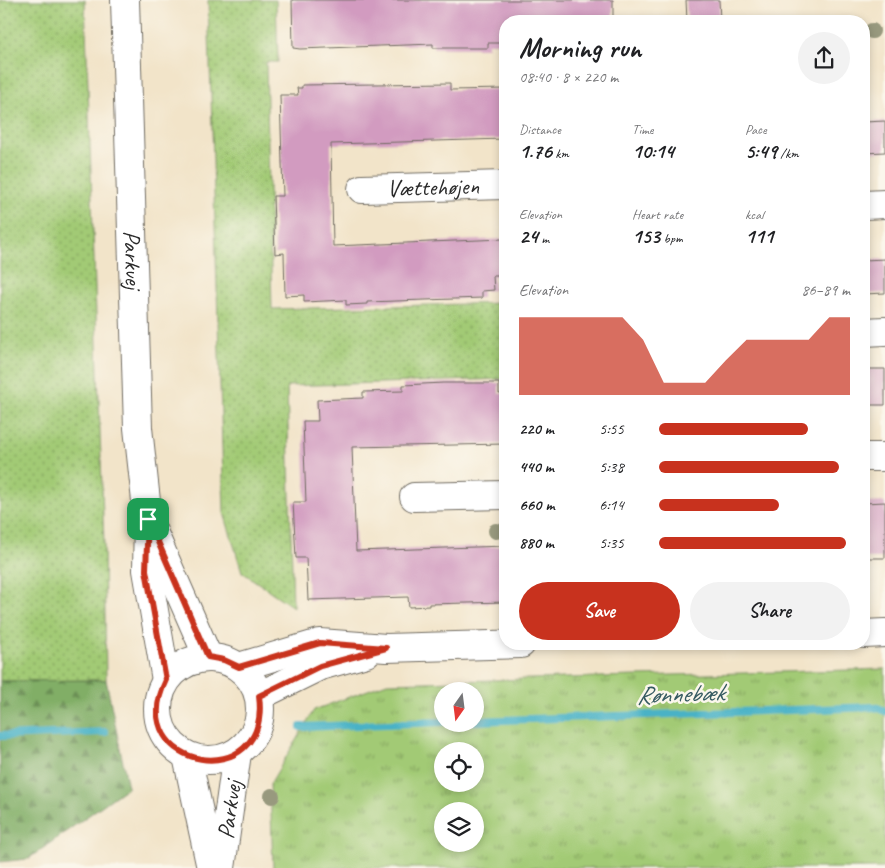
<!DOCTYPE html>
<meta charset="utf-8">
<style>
body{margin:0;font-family:Caveat,sans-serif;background:#f2f2f2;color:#202124;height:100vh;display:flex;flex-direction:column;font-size:19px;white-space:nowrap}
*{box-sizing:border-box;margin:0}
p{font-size:16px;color:#757577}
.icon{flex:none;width:28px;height:28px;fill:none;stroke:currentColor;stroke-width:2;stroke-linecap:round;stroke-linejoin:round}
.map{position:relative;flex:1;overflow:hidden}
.details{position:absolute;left:499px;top:15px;width:371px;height:635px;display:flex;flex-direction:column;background:#fff;border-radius:20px;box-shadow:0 2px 8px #0003}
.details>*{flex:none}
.needle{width:32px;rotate:194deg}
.tools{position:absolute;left:434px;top:682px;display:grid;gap:10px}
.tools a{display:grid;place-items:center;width:50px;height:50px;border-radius:50%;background:#fff;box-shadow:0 2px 8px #0003;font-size:25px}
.pin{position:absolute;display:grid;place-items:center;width:42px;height:42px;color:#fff;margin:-21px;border-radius:10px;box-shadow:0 2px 8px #0006}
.round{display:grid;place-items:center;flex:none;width:52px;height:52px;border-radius:26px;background:#f2f2f2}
.headline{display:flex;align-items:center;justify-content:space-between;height:85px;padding:0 20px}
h1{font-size:28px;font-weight:800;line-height:38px}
.stats{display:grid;grid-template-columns:repeat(3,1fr);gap:8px;height:85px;padding:5px 20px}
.stats div{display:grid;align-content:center}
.stats b{font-size:21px;font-weight:800}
.stats small{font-size:14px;font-weight:400}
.stats p{font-size:14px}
.chart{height:140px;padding:10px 20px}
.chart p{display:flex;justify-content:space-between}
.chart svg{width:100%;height:90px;margin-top:5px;fill:#c8321e;opacity:.7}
.button{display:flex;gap:10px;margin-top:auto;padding:10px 20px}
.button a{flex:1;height:58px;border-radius:30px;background:#c8321e;color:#fff;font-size:20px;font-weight:800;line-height:58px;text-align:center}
.button a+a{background:#f2f2f2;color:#202124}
ul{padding:0 20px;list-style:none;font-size:16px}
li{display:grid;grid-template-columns:80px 60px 1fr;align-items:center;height:38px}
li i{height:12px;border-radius:6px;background:#c8321e}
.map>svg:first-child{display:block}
.grass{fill:url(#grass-dots);stroke:#667a50}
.forest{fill:url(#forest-firs);stroke:#566c48}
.park{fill:url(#park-tufts);stroke:#667a50;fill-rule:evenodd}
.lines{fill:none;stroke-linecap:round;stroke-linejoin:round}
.stream{stroke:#48b2c6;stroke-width:8}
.building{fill:#d29bc0}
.minor-casing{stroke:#716c62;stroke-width:30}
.minor{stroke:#fff;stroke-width:28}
.tree{fill:#98997e}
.route-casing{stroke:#fff;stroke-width:10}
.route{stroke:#c8321e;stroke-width:6}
.labels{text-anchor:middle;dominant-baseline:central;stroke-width:5;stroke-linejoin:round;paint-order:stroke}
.street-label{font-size:24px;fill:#2b2b2b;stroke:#fbf7ec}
.water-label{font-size:25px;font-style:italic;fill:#355a61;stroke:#fbf7ec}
</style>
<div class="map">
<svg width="885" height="868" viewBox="0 0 885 868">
<defs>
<pattern id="grass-dots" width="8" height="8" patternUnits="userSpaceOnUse" patternTransform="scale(1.25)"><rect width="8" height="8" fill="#a2ca75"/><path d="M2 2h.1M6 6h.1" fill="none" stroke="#84a460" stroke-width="1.8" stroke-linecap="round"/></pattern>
<pattern id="forest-firs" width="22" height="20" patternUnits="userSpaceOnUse" patternTransform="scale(1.25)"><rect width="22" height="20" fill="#81ae66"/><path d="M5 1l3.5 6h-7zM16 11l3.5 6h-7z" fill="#6a8e54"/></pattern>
<pattern id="park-tufts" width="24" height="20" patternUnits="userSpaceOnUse" patternTransform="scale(1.25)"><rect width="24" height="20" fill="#a2ca75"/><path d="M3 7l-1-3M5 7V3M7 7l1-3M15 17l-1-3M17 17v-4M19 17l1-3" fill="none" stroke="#84a460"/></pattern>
</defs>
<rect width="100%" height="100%" fill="#fbf7ec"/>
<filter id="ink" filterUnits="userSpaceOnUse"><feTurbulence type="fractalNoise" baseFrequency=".02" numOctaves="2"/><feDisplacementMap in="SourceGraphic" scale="10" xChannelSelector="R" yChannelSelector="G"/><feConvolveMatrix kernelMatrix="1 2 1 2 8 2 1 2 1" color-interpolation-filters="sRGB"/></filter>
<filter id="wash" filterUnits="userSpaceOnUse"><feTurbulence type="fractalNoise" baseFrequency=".0096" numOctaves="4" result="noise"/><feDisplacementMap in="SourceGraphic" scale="20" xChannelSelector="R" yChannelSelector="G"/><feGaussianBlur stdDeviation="1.12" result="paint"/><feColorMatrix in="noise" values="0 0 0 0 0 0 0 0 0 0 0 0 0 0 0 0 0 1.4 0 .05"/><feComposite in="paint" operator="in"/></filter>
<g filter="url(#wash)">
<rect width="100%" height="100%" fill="#f2e4c9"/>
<!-- grass -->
<path class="grass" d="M0,0H85L104,544L106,680L0,681Z
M208,0H276L278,62H266L272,309L505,303V379L287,386L293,607L242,572L224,513Z"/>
<!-- forest -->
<path class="forest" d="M106,680L128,787L28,859L0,862V681Z"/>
<!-- park -->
<path class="park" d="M885,669V868H273L270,784L314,710L387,683ZM442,691H475V724H442ZM442,751H475V784H442ZM442,811H475V844H442Z"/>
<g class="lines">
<!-- stream -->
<path class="stream" d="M475,721L875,707L885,711
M301,727L442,722
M0,736L105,732"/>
</g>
<g id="blocks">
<!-- building -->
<path class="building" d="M292,0H613V21H505V43H488V48H433V44L300,49L293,48Z
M686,0H719L720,20L687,21Z
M450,83V90L505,89V139L331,144L333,246L503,239L505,276H493L494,290L482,291V298L367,302V304L346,305V300L304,302V295L285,296L284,253L275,254L273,196H283L280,95H298L297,88H302V85Z
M885,121V152L864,153V122Z
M885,259V293L864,294V260Z
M864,369H885V405H864Z
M443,383H499V394L505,393V444L352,447L356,551L505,546V602L429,604V606L409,607L408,597L308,600L306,558H296L293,502H306L303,421H318L317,400L363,398V392L403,391V385Z
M885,502V558H864V503Z"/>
</g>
</g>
<g filter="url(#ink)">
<use href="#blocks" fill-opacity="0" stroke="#716c62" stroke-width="1"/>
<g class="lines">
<defs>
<g id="minor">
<path id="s1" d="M125,0L138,428L148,519L147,570L166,680"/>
<path id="s2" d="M362,189L505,185"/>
<path d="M864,205L885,204"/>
<path d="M864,332L885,331"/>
<path d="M864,457H885"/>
<path d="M414,497L505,495"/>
<path d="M151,527L208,657"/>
<path d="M864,634L885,633"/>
<circle cx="209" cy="709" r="51"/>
<path d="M239,667L320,643L386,648L521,644"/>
<path d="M259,696L320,666L366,653"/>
<path d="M187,756L211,868"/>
<path id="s3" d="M221,868L237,753"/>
</g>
</defs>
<!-- minor casing -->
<use href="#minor" class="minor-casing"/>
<!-- minor -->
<use href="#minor" class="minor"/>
</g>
<!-- trees -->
<g class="tree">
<circle cx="872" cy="31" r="8"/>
<circle cx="496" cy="531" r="8"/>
<circle cx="272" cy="796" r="8"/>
</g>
</g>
<g class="lines" filter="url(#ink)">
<defs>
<path id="route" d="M148,519L208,657L224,660L239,667L320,643L386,648L320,666L259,696C272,795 122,770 166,680L146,570Z"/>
</defs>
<!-- route casing -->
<use href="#route" class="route-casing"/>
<!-- route -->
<use href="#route" class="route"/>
</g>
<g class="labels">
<!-- street labels -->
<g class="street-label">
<text stroke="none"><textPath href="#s2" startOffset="71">Vættehøjen</textPath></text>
<text stroke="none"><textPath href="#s1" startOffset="260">Parkvej</textPath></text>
<text stroke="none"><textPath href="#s3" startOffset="59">Parkvej</textPath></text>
</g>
<!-- water labels -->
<g class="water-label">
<text transform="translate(680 694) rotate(-2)">Rønnebæk</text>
</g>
</g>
</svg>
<div class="tools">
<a><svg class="needle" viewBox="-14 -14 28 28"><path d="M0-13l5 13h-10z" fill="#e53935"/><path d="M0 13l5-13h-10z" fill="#757577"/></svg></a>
<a><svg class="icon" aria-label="locate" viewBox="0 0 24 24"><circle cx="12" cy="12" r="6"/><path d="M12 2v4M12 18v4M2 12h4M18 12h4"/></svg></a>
<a><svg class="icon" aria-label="layers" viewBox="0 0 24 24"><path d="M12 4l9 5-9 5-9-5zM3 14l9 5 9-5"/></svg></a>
</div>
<div class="pin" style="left:148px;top:519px;background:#1e9e55"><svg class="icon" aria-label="arrive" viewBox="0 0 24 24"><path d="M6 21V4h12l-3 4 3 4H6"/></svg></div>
<section class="details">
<div class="headline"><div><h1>Morning run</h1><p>08:40 · 8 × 220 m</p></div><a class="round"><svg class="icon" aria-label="share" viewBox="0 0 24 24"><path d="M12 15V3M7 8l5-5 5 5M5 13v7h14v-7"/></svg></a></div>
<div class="stats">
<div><p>Distance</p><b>1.76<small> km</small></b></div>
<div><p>Time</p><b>10:14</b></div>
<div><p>Pace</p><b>5:49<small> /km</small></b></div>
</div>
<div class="stats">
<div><p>Elevation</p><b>24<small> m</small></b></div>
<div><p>Heart rate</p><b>153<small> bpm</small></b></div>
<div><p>kcal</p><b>111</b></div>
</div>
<div class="chart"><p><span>Elevation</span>86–89 m</p>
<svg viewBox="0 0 160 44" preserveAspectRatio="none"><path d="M0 44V6L10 6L20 6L30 6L40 6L50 6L60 17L70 38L80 38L90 38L100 27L110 17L120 17L130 17L140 17L150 6L160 6V44z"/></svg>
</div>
<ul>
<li><b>220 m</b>5:55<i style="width:78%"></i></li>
<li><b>440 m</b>5:38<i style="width:94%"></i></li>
<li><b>660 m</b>6:14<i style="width:63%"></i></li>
<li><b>880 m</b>5:35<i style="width:98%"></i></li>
</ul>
<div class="button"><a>Save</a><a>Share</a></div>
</section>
</div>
